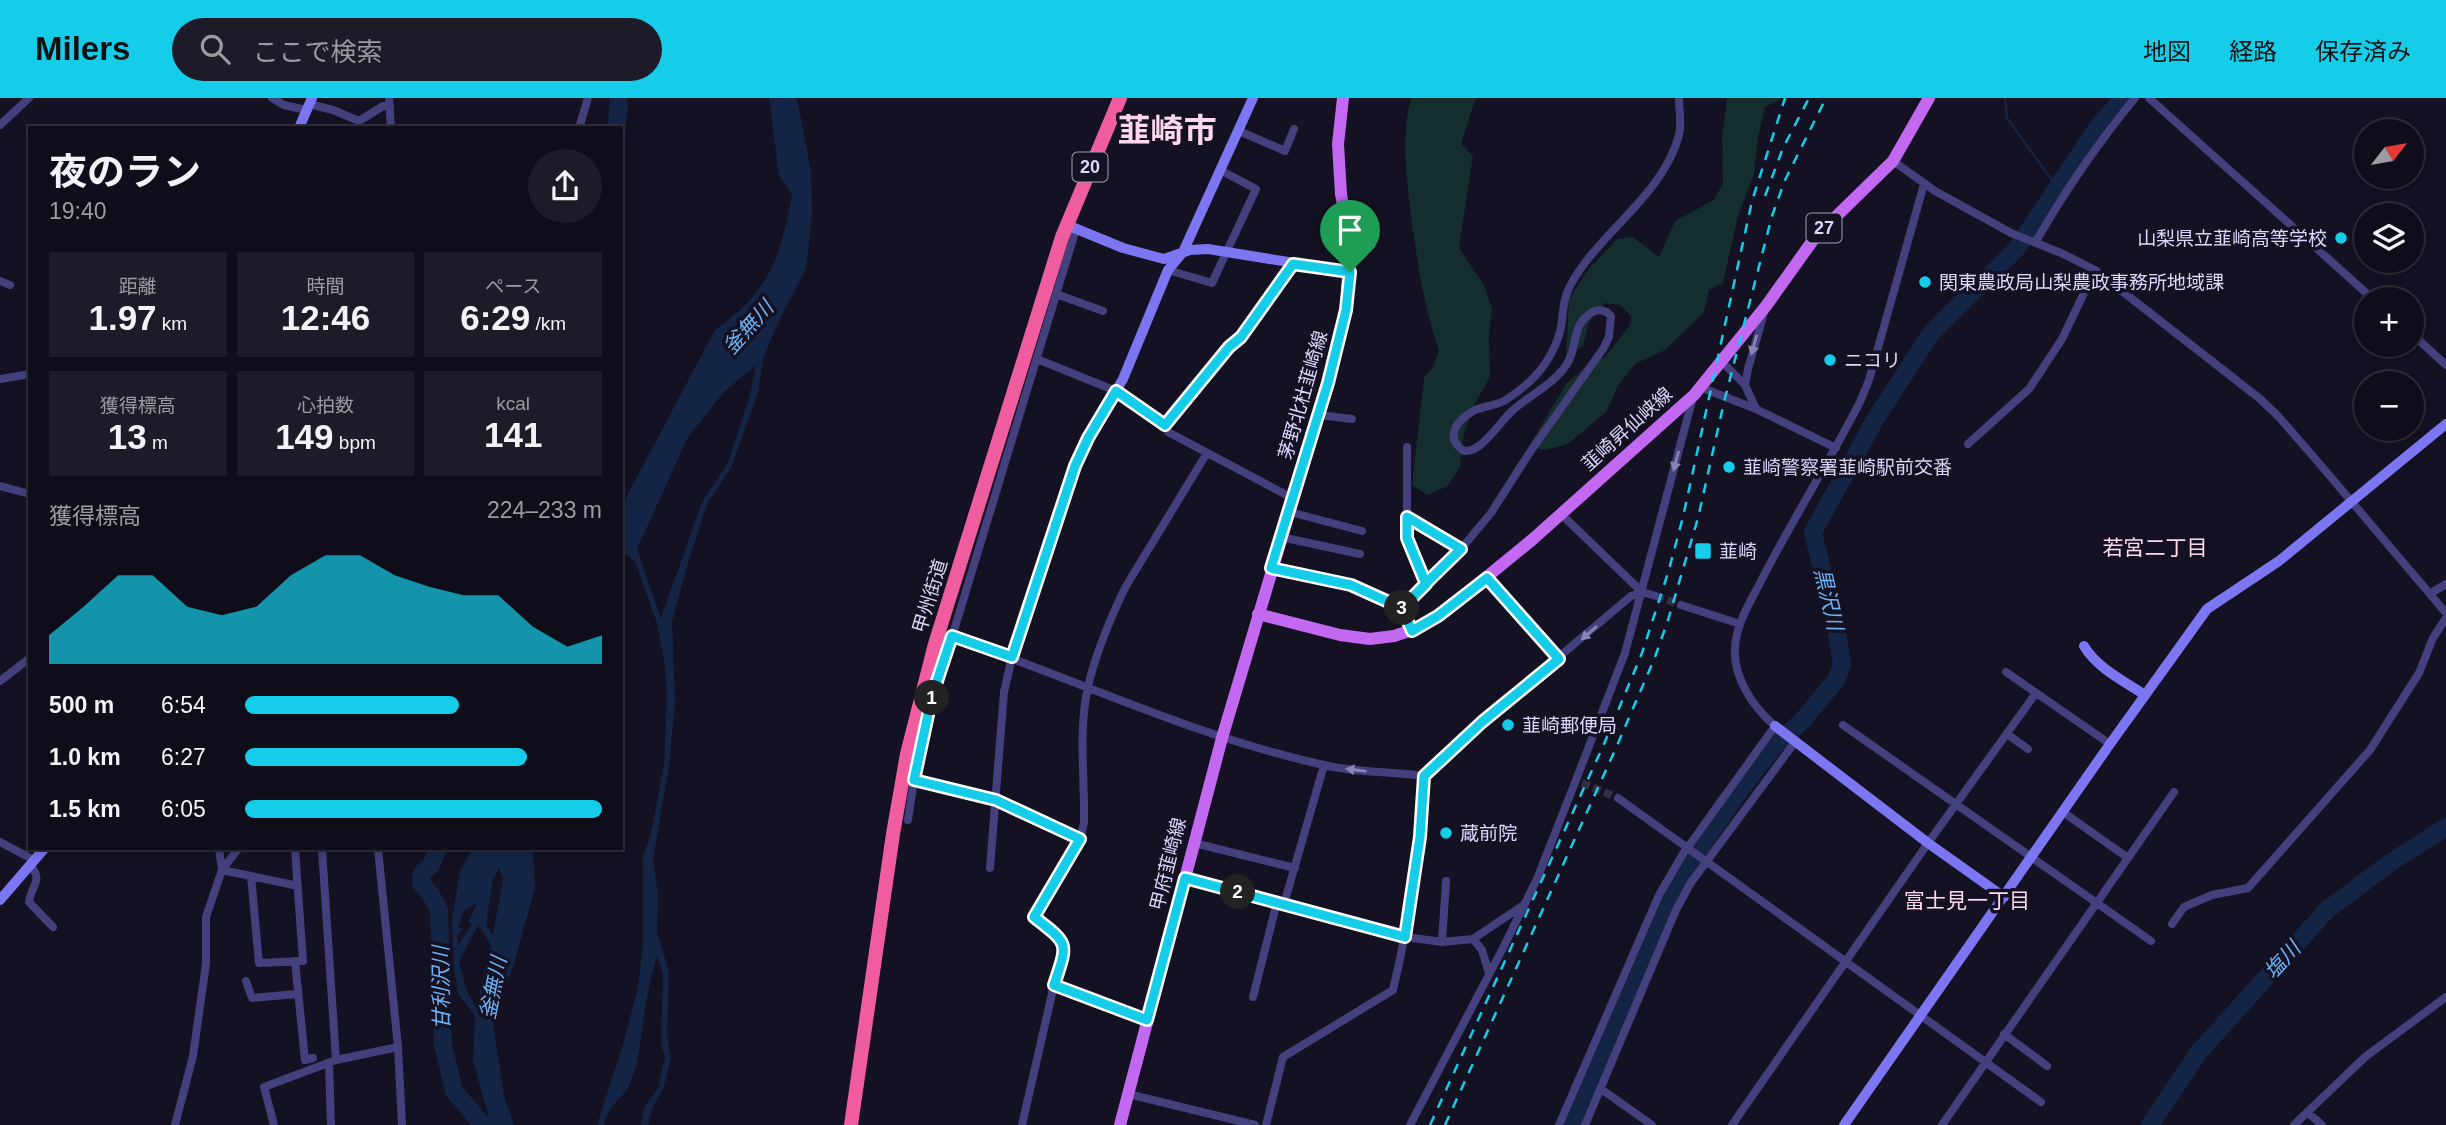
<!DOCTYPE html>
<html lang="ja">
<meta charset="utf-8">
<style>
body{margin:0;font-family:Arial,"Noto Sans JP",sans-serif;background:#1d1b27;color:#f1f3f6;height:100vh;display:flex;flex-direction:column;font-size:26px;white-space:nowrap}
*{box-sizing:border-box;margin:0}
p{font-size:23px;color:#9b9ca2}
.icon{flex:none;width:38px;height:38px;fill:none;stroke:currentColor;stroke-width:2;stroke-linecap:round;stroke-linejoin:round}
.map{position:relative;flex:1;overflow:hidden}
.side{position:absolute;left:28px;top:28px;width:595px;height:724px;display:flex;flex-direction:column;background:#0f0d1a;border-radius:0px;box-shadow:0 4px 10px #0003,0 0 0 2px #2f2d39}
.side>*{flex:none}
.needle{width:46px;rotate:59deg}
.fabs{position:absolute;left:2354px;top:21px;display:grid;gap:14px}
.fabs a{display:grid;place-items:center;width:70px;height:70px;border-radius:50%;background:#0f0d1a;box-shadow:0 4px 10px #0003,0 0 0 2px #2f2d39;font-size:35px}
.pin{position:absolute;display:grid;place-items:center;width:60px;height:60px;color:#fff;margin:-72px -30px;border-radius:50% 50% 50% 0;rotate:-45deg;box-shadow:0 0 7px #0007}
.pin .icon{rotate:45deg}
.km{position:absolute;width:35px;height:35px;margin:-18px;border-radius:50%;background:#222;color:#fff;font-size:19px;line-height:35px;text-align:center}
.round{display:grid;place-items:center;flex:none;width:74px;height:74px;border-radius:37px;background:#1d1b27}
.summary{display:flex;align-items:center;justify-content:space-between;height:119px;padding:0 21px}
h1{font-size:38px;font-weight:700;line-height:52px}
.figures{display:grid;grid-template-columns:repeat(3,1fr);gap:10px;height:119px;padding:7px 21px}
.figures div{display:grid;align-content:center;border-radius:0px;background:#1d1b27;text-align:center}
.figures b{font-size:35px;font-weight:700}
.figures small{font-size:19px;font-weight:400}
.figures p{font-size:19px}
.chart{height:196px;padding:14px 21px}
.chart p{display:flex;justify-content:space-between}
.chart svg{width:100%;height:126px;margin-top:7px;fill:#15cde9;opacity:.7}
ul{padding:0 21px;list-style:none;font-size:23px}
li{display:grid;grid-template-columns:112px 84px 1fr;align-items:center;height:52px}
li i{height:18px;border-radius:9px;background:#15cde9}
header{display:flex;align-items:center;gap:42px;box-sizing:border-box;height:98px;padding:0 35px;background:#15cde9;color:#111}
header strong{font-size:33px}
nav{display:flex;gap:38px;margin-inline-start:auto;font-size:24px}
.search{width:490px;height:63px;background:#1d1b27;display:flex;align-items:center;gap:18px;box-sizing:border-box;padding:0 24px;border-radius:38px;color:#9b9ca2;font-size:26px}
.map>svg:first-child{display:block}
.green{fill:#142d2d}
.water{fill:#132445;fill-rule:evenodd}
.lines{fill:none;stroke-linecap:round;stroke-linejoin:round}
.stream{stroke:#132445;stroke-width:2.5}
.river{stroke:#132445;stroke-width:18}
.street-tunnel{stroke:#322f43;stroke-width:8;stroke-dasharray:8 4;stroke-linecap:butt}
.street{stroke:#44407e;stroke-width:8}
.secondary{stroke:#7d76f3;stroke-width:10}
.primary{stroke:#c268f1;stroke-width:12}
.highway{stroke:#f05d9f;stroke-width:14}
.rail{stroke:#15cde9;stroke-width:2.5;stroke-dasharray:10 9;stroke-linecap:butt}
.oneway{fill:#8884b6}
.route-casing{stroke:#fff;stroke-width:14}
.route{stroke:#15cde9;stroke-width:9}
.poi-dot{fill:#15cde9;stroke:#141123;stroke-width:2.5}
.labels{text-anchor:middle;dominant-baseline:central;stroke-width:7;stroke-linejoin:round;paint-order:stroke}
.shield{fill:#141123;stroke:#a09cba;stroke-width:2}
.shield-label{font-size:18px;font-weight:bold;fill:#dcd7fb}
.poi-label{font-size:19px;fill:#dcd7fb;stroke:#141123;text-anchor:start}
.street-label{font-size:19px;fill:#dcd7fb;stroke:#141123}
.water-label{font-size:21px;font-style:italic;fill:#6eb1f2;stroke:#141123}
.neighbourhood-label{font-size:21px;fill:#fbd8ee;stroke:#141123}
.town-label{font-size:33px;font-weight:bold;fill:#fbd8ee;stroke:#141123}
</style>
<header>
<strong>Milers</strong>
<div class="search"><svg class="icon" aria-label="search" viewBox="0 0 24 24"><circle cx="10" cy="10" r="6"/><path d="M15 15l6 6"/></svg>ここで検索</div>
<nav><a>地図</a><a>経路</a><a>保存済み</a></nav>
</header>
<div class="map">
<svg width="2446" height="1027" viewBox="0 0 2446 1027">
<rect width="100%" height="100%" fill="#141123"/>
<!-- green -->
<path class="green" d="M1411,0H1477L1474,5L1461,46L1473,58L1459,150L1484,187L1492,211L1489,237L1490,279L1475,305L1464,335L1460,368L1448,388L1427,397L1412,387L1424,280L1433,269L1439,253C1424,209 1417,164 1411,117C1406,78 1401,38 1411,0Z
M1727,0H1783L1765,9L1758,40L1754,76L1738,118L1723,185L1709,192L1704,214L1665,252L1635,266L1618,288L1606,314L1568,346L1545,352L1529,348L1566,286L1585,269L1606,258L1630,227L1631,218L1620,207L1605,205L1589,224L1583,248L1566,260L1569,201L1587,173L1617,141L1633,139L1659,159L1675,123L1714,102L1723,85L1722,40Z"/>
<!-- water -->
<path class="water" d="M769,0H797L811,73L812,115L806,171L779,223L763,260L758,295L731,370L707,406L686,472L672,524L675,605L669,668L653,761L658,796L657,835L669,873L667,938L671,960L664,989L653,1009L648,1027H641L644,1010L658,990L665,959L661,946L663,876L657,858C652,876 647,897 644,917C641,939 639,965 630,986C621,1004 610,1003 604,1027H597L622,950L638,890L643,846V760L652,731L664,665L667,597L665,569L657,525L635,464L627,457L621,460V409L715,232C770,193 780,160 792,97L779,77ZM756,267L750,296L728,365L702,404L661,520L637,451L688,339L724,294Z
M472,751H533L535,790L512,873L492,918L504,998L514,1027H491L473,963L475,918L458,896L454,871L452,822L460,773ZM499,770L503,781L493,837L486,827L493,781ZM478,804L468,824L472,826L458,847L457,838L464,830H458L463,814ZM478,827L491,847L476,910L467,893L459,864Z"/>
<g class="lines">
<!-- stream -->
<path class="stream" d="M2005,0L2007,20L2057,89"/>
<!-- river -->
<path class="river" d="M616,30L619,8L618,0
M438,751L431,767L422,775L421,785L431,797L439,812L443,947L454,993L483,1027
M1573,1027L1683,775L1741,691L1775,647L1803,622L1836,582L1842,566L1837,535L1813,434L1876,320L1932,234L2017,150L2099,27L2124,0
M2150,1027L2199,954L2327,812L2391,764L2446,729"/>
<!-- street-tunnel -->
<path class="street-tunnel" d="M1656,498L1681,507
M1582,685L1618,700"/>
<!-- street -->
<path class="street" d="M272,0L284,7L306,12
M2149,0L2373,201
M389,1L391,30
M309,6L333,12L359,23L383,8L390,9
M0,27L29,0
M579,30L588,0
M1239,33L1285,53L1294,31
M1893,63L1935,93L2011,135L2061,155L2095,172L2259,300L2278,318L2318,364L2446,515
M2035,145C2065,93 2097,46 2135,0
M1168,172L1212,185L1256,91L1220,72
M0,183L10,187
M1056,196L1103,213
M2412,236L2446,267
M1037,261L1116,293L1165,327L1168,334L1294,401
M1722,264L1745,287L1756,311
M0,281L30,276
M1745,287L1748,271L1764,215
M1700,289L1756,311L1836,350
M1319,317L1352,321
M1165,327L1229,249L1241,239L1293,166
M1968,346L2029,291L2062,241L2095,172
M1407,349V440L1426,486
M0,388L30,396
M1290,414L1362,433
M1561,416L1642,494L1656,498
M1407,419L1461,451
M1281,439L1360,456
M1271,470L1351,487L1402,510
M1487,480L1559,561
M2431,495L2446,486
M1681,507L1740,526
M1412,532L1402,510L1461,451L1491,415L1530,354L1603,251L1609,239L1611,218C1605,211 1596,210 1588,217C1572,229 1577,251 1567,266C1554,286 1530,297 1513,312C1501,323 1492,338 1479,348C1474,352 1470,353 1464,353C1444,340 1456,323 1473,313C1483,308 1494,308 1504,303C1515,296 1528,286 1537,276C1548,264 1558,245 1561,229C1564,213 1562,204 1570,188C1598,135 1663,98 1679,37C1682,26 1679,12 1679,0
M952,539C1076,581 1195,639 1324,667C1357,675 1390,673 1424,678
M2006,574L2110,646
M0,583L30,560
M1843,627L2151,843
M2007,636L2028,651
M914,682L996,702L1080,741
M1618,700L2041,1004
M2063,714L2128,760
M908,722L914,682L932,598L952,539L1076,131
M0,744L34,762
M1194,745L1295,770
M1688,749L1775,628C1754,610 1733,580 1735,550C1736,525 1751,503 1762,481C1793,421 1829,364 1860,304L1869,282L1924,86
M238,751L222,772L251,778L259,865L303,863L295,751
M322,751L336,962
M30,767C44,783 31,787 29,804L53,829
M990,770L1004,594L1012,559
M251,778L298,788
M1185,780L1406,839L1442,844L1473,841L1482,852L1489,875
M1284,806L1324,667
M2172,826L2184,809L2212,797L2248,790L2370,652L2419,575L2433,540L2446,520
M1473,841L1525,806
M1442,844L1446,783
M295,863L305,962L313,960
M246,883L252,900L298,896
M1054,887L1147,922
M1253,899L1277,804
M2004,936L2047,968
M398,949L402,1027
M329,965L331,1027
M1601,991L1652,1027
M1128,996L1255,1027
M2307,1014L2322,1027
M175,1027L193,958L206,866V819L222,772L219,751
M274,1027L264,989L336,962L398,949L378,751
M1022,1027L1054,887L1065,852L1062,841L1034,819L1080,741L1084,725C1085,682 1078,631 1088,589C1094,560 1112,516 1126,488L1207,355
M1266,1027L1283,959L1393,892C1410,821 1420,750 1424,678L1482,624L1631,498L1642,494
M1410,1027L1503,850L1537,781L1576,682L1625,555L1693,299
M1559,1027L1659,797L1687,749
M1585,1027L1676,812L1690,786L1795,644
M1732,1027L1928,745L2036,595
M1942,1027L2174,694
M2294,1027L2365,959L2446,899"/>
<!-- secondary -->
<path class="secondary" d="M299,30L312,0
M1067,127L1123,150L1164,161L1190,152L1208,151L1350,174
M2084,548C2097,570 2124,583 2145,597
M1012,559L1075,368L1088,340L1123,281L1168,172L1183,154L1253,0
M1775,628L1928,745L2004,799
M0,802L44,751
M1844,1027L2110,646L2207,511L2279,463L2446,326"/>
<!-- primary -->
<path class="primary" d="M1258,516L1340,537L1370,541L1394,538L1412,532L1439,518L1533,441L1694,297L1766,208L1816,138L1893,63L1929,0
M1120,1027L1222,640L1328,285L1346,212L1350,145L1341,96L1338,46L1343,0"/>
<!-- highway -->
<path class="highway" d="M851,1027L893,736L907,656L935,546L1062,139L1120,0"/>
<!-- rail -->
<path class="rail" d="M1765,98L1783,50L1809,0
M1430,1027L1604,646L1642,555L1668,475L1683,419L1752,103L1785,0
M1445,1027L1616,650L1655,559L1668,522L1698,420L1724,304L1772,118L1785,82L1826,0"/>
</g>
<!-- one-way arrows -->
<defs><path id="oneway-solid" d="M-6-.8H1V-3.2L6.5 0L1 3.2V.8H-6Z" transform="scale(1.75)"/></defs>
<g class="oneway">
<use href="#oneway-solid" transform="translate(1754 247) rotate(106)"/>
<use href="#oneway-solid" transform="translate(1676 363) rotate(105)"/>
<use href="#oneway-solid" transform="translate(1589 535) rotate(139)"/>
<use href="#oneway-solid" transform="translate(1356 672) rotate(-172)"/>
</g>
<g class="lines">
<defs>
<path id="route" d="M1350,174L1293,166L1241,239L1229,249L1165,327L1116,293L1088,340L1075,368L1012,559L952,538L932,598L914,682L996,702L1080,741L1034,819C1070,847 1068,844 1054,887L1147,922L1185,780L1405,839L1420,739L1424,678L1482,624L1559,561L1487,480L1438,518L1412,533L1402,510C1421,490 1441,470 1461,451L1407,419V440L1426,486L1402,510L1351,487L1271,470L1328,285L1346,212L1350,174"/>
</defs>
<!-- route casing -->
<use href="#route" class="route-casing"/>
<!-- route -->
<use href="#route" class="route"/>
</g>
<!-- markers -->
<g class="poi-dot">
<circle cx="2341" cy="140" r="7"/>
<circle cx="1925" cy="184" r="7"/>
<circle cx="1830" cy="262" r="7"/>
<circle cx="1729" cy="369" r="7"/>
<rect x="1694" y="444" width="18" height="18" rx="3.5"/>
<circle cx="1508" cy="627" r="7"/>
<circle cx="1446" cy="735" r="7"/>
</g>
<g class="labels">
<!-- shield labels -->
<g class="shield">
<rect x="1072.5" y="54.5" width="35" height="29" rx="5"/>
<rect x="1806.5" y="115.5" width="35" height="29" rx="5"/>
</g>
<g class="shield-label">
<text x="1090" y="69">20</text>
<text x="1824" y="130">27</text>
</g>
<!-- poi labels -->
<g class="poi-label">
<text x="2327" y="140" text-anchor="end">山梨県立韮崎高等学校</text>
<text x="1939" y="184">関東農政局山梨農政事務所地域課</text>
<text x="1844" y="262">ニコリ</text>
<text x="1743" y="369">韮崎警察署韮崎駅前交番</text>
<text x="1719" y="453">韮崎</text>
<text x="1522" y="627">韮崎郵便局</text>
<text x="1460" y="735">蔵前院</text>
</g>
<!-- street labels -->
<g class="street-label">
<text transform="translate(1303 297) rotate(-74)">茅野北杜韮崎線</text>
<text transform="translate(1627 331) rotate(-42)">韮崎昇仙峡線</text>
<text transform="translate(930 498) rotate(-73)">甲州街道</text>
<text transform="translate(1168 766) rotate(-76)">甲府韮崎線</text>
</g>
<!-- water labels -->
<g class="water-label">
<text transform="translate(748 229) rotate(-48)">釜無川</text>
<text transform="translate(1829 501) rotate(77)">黒沢川</text>
<text transform="translate(2282 862) rotate(-48)">塩川</text>
<text transform="translate(441 890) rotate(-91)">甘利沢川</text>
<text transform="translate(493 890) rotate(-79)">釜無川</text>
</g>
<!-- neighbourhood labels -->
<g class="neighbourhood-label">
<text x="2155" y="449">若宮二丁目</text>
<text x="1967" y="802">富士見一丁目</text>
</g>
<!-- town labels -->
<g class="town-label">
<text x="1167" y="32">韮崎市</text>
</g>
</g>
</svg>
<div class="fabs">
<a><svg class="needle" viewBox="-14 -14 28 28"><path d="M0-13l5 13h-10z" fill="#e53935"/><path d="M0 13l5-13h-10z" fill="#9b9ca2"/></svg></a>
<a><svg class="icon" aria-label="layers" viewBox="0 0 24 24"><path d="M12 4l9 5-9 5-9-5zM3 14l9 5 9-5"/></svg></a>
<a>+</a>
<a>−</a>
</div>
<div class="pin" style="left:1350px;top:174px;background:#1e9e55"><svg class="icon" aria-label="arrive" viewBox="0 0 24 24"><path d="M6 21V4h12l-3 4 3 4H6"/></svg></div>
<b class="km" style="left:932px;top:600px">1</b>
<b class="km" style="left:1238px;top:794px">2</b>
<b class="km" style="left:1402px;top:510px">3</b>
<section class="side">
<div class="summary"><div><h1>夜のラン</h1><p>19:40</p></div><a class="round"><svg class="icon" aria-label="share" viewBox="0 0 24 24"><path d="M12 15V3M7 8l5-5 5 5M5 13v7h14v-7"/></svg></a></div>
<div class="figures">
<div><p>距離</p><b>1.97<small> km</small></b></div>
<div><p>時間</p><b>12:46</b></div>
<div><p>ペース</p><b>6:29<small> /km</small></b></div>
</div>
<div class="figures">
<div><p>獲得標高</p><b>13<small> m</small></b></div>
<div><p>心拍数</p><b>149<small> bpm</small></b></div>
<div><p>kcal</p><b>141</b></div>
</div>
<div class="chart"><p><span>獲得標高</span>224–233 m</p>
<svg viewBox="0 0 160 44" preserveAspectRatio="none"><path d="M0 44V34L10 24L20 13L30 13L40 24L50 27L60 24L70 13L80 6L90 6L100 13L110 17L120 20L130 20L140 31L150 38L160 34V44z"/></svg>
</div>
<ul>
<li><b>500 m</b>6:54<i style="width:60%"></i></li>
<li><b>1.0 km</b>6:27<i style="width:79%"></i></li>
<li><b>1.5 km</b>6:05<i style="width:100%"></i></li>
</ul>
</section>
</div>
